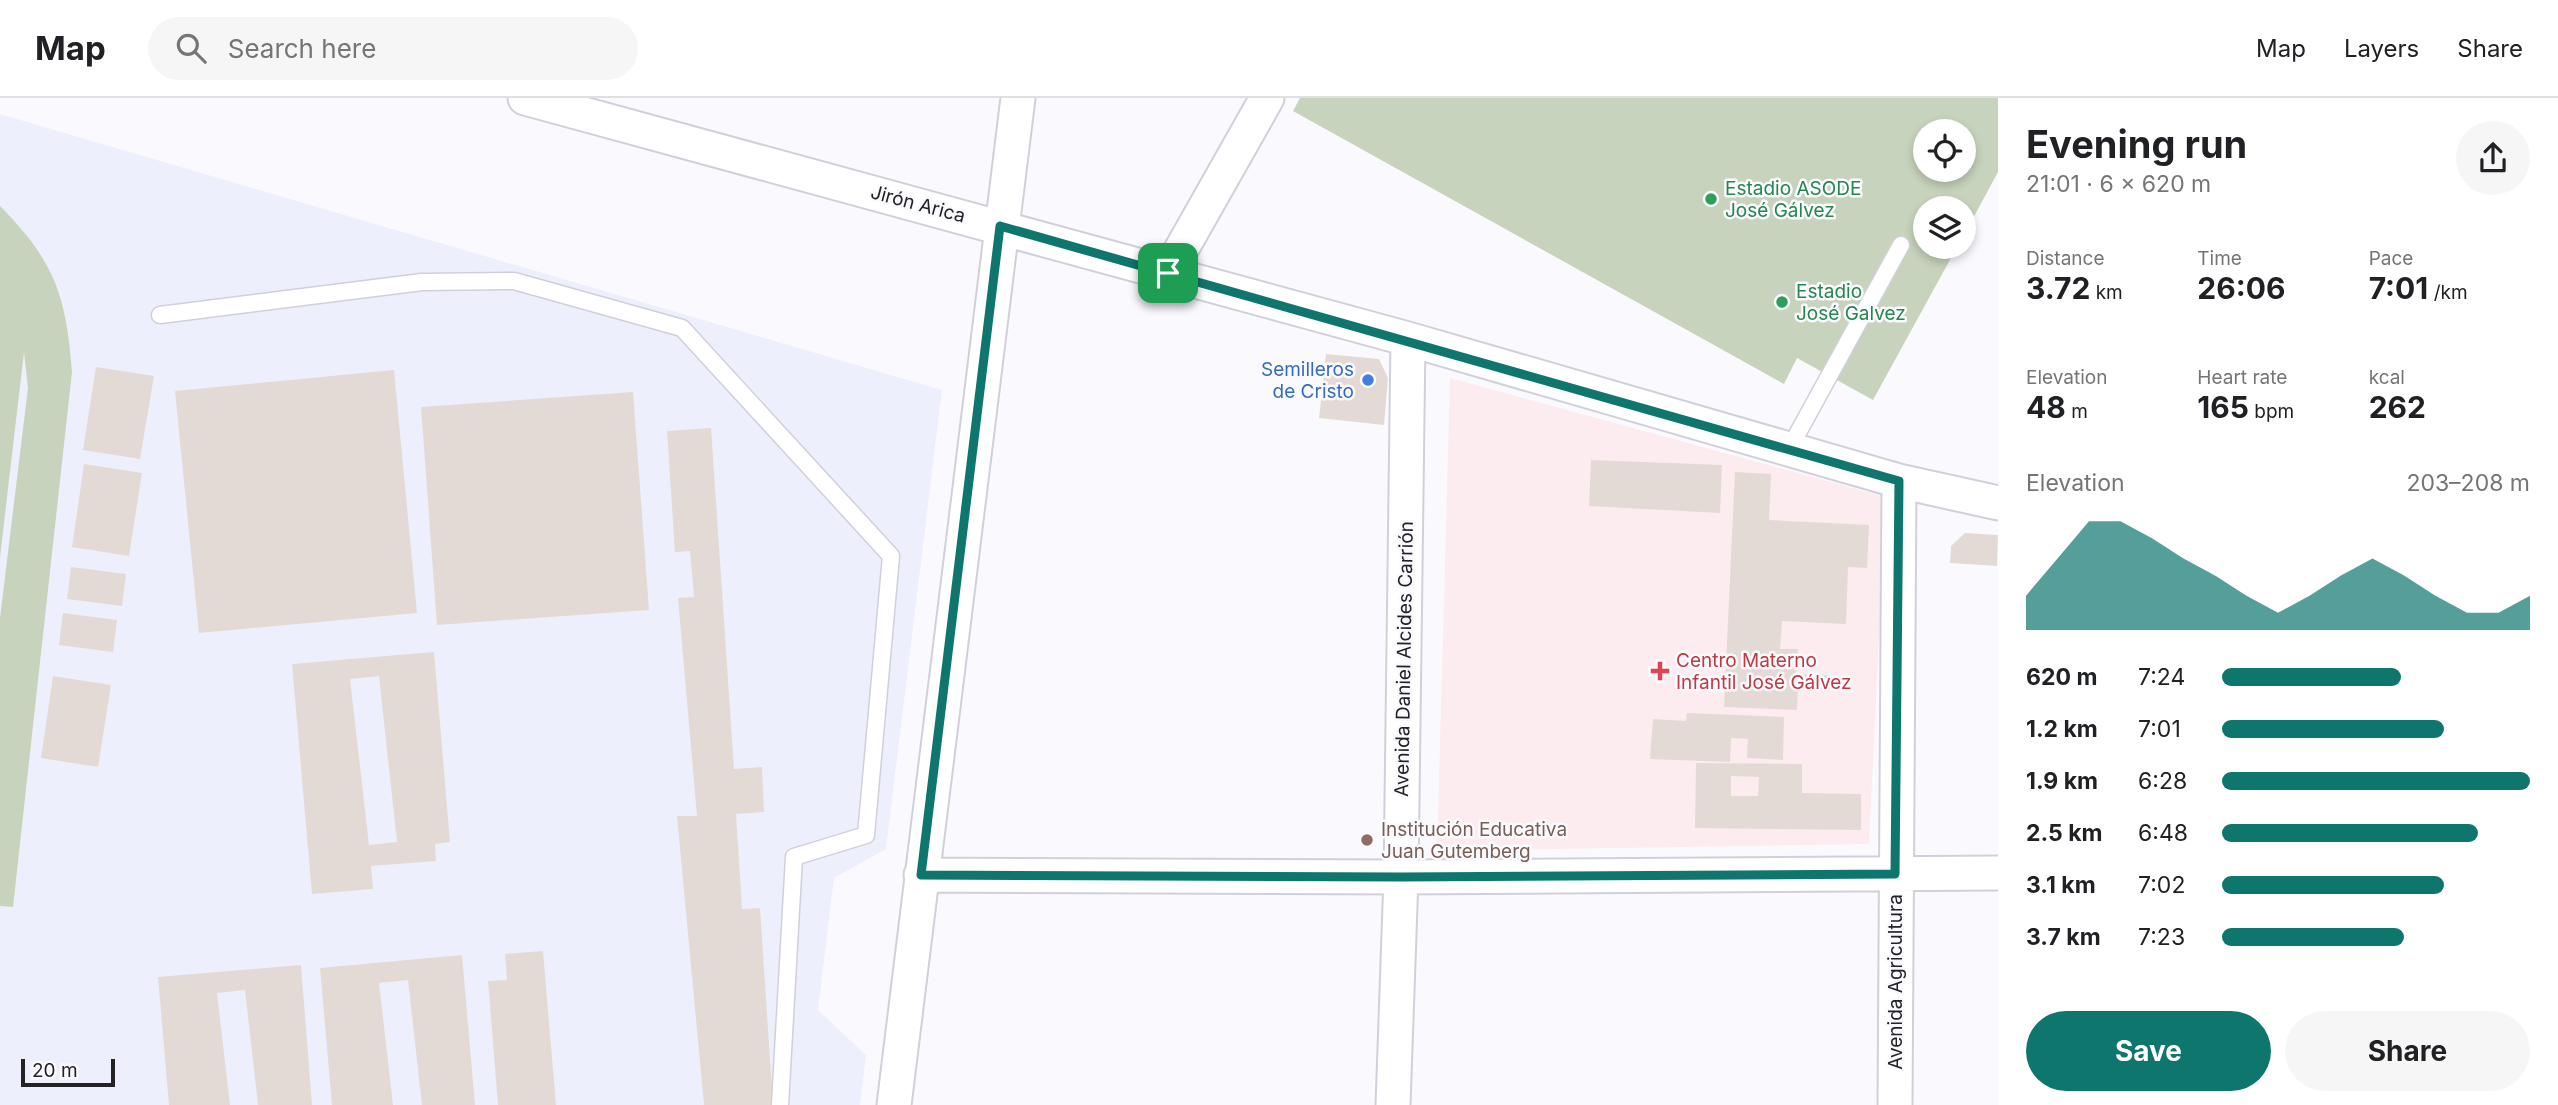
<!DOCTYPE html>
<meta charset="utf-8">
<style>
body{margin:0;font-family:Inter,sans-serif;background:#f6f6f6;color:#202124;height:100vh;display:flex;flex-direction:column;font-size:26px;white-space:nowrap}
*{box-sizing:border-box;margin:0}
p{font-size:23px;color:#757577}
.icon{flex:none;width:38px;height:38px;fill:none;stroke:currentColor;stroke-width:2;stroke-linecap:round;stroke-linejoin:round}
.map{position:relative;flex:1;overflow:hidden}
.drawer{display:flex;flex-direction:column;background:#fff;width:560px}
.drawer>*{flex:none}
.controls{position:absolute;left:1913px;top:21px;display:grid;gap:14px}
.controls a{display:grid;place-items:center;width:63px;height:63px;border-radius:50%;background:#fff;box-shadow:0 4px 10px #0003;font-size:35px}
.scale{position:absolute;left:21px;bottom:18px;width:94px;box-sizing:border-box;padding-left:7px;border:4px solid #232327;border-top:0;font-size:19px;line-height:24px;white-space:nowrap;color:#232327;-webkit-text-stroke:5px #fafafe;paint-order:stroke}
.pin{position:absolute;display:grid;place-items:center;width:60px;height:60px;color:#fff;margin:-30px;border-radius:14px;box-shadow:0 4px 10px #0006}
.round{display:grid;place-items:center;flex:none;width:74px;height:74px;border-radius:37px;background:#f6f6f6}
.head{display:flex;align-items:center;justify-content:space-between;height:119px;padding:0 28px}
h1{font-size:38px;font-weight:700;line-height:52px}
.figures{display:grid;grid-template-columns:repeat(3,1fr);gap:10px;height:119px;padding:7px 28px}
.figures div{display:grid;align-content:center}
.figures b{font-size:30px;font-weight:700}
.figures small{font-size:19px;font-weight:400}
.figures p{font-size:19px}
.chart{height:196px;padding:14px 28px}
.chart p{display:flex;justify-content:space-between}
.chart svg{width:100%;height:126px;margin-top:7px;fill:#0f766e;opacity:.7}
.primary-button{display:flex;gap:14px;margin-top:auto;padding:14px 28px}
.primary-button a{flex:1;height:80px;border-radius:42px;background:#0f766e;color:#fff;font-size:28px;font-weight:700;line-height:80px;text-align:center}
.primary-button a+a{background:#f6f6f6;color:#202124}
ul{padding:0 28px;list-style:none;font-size:23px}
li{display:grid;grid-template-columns:112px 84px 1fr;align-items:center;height:52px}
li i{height:18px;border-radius:9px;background:#0f766e}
header{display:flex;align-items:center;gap:42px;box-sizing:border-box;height:98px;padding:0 35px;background:#fff;border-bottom:2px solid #e0e0e0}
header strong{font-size:33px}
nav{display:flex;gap:38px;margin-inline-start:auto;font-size:24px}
.search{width:490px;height:63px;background:#f6f6f6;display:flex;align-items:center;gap:18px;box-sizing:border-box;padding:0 24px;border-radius:38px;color:#757577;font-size:26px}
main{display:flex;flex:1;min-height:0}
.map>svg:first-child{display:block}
.built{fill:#eeeffc}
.medical{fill:#fdecef}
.green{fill:#c7d3bc;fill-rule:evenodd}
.building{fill:#e4dad5;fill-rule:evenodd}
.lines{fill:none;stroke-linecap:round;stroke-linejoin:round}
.service-casing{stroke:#d0d0da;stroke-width:19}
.minor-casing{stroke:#d0d0da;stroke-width:37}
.service{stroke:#fff;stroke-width:16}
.minor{stroke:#fff;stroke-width:33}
.route-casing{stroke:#fff;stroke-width:14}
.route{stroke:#0f766e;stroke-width:9}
.leisure-dot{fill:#2e9e5b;stroke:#fafafe;stroke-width:2.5}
.shop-dot{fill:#3f7fe0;stroke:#fafafe;stroke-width:2.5}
.health-dot{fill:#e0444e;stroke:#fafafe;stroke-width:2.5}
.education-dot{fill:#8d6e63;stroke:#fafafe;stroke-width:2.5}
.labels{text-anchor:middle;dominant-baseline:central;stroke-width:5;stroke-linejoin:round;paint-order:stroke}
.leisure-label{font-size:19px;fill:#27864d;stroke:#fafafe;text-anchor:start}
.street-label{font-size:19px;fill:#232327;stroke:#fafafe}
.shop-label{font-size:19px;fill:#366cbe;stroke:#fafafe;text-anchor:end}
.health-label{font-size:19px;fill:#be3a42;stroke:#fafafe;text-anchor:start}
.education-label{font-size:19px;fill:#785e54;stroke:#fafafe;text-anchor:start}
</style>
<header>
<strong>Map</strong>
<div class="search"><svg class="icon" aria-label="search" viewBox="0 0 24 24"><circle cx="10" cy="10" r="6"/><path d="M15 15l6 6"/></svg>Search here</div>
<nav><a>Map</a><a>Layers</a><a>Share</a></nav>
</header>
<main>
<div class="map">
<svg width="1998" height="1007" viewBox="0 0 1998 1007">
<rect width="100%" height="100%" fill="#fafafe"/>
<!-- built -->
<path class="built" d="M0,16L942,292L886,751L834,780L818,912L866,957L860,1007H0Z"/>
<!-- medical -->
<path class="medical" d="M1450,280L1886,399L1869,746L1437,753Z"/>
<!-- green -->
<path class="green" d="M1300,0H1998V74L1964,137V110H1925V149H1957L1873,302L1797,260L1784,286L1293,13ZM1925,33H1964V72H1925Z
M0,108C55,164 66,197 72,274L13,809L0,808V520L28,290L24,254L0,459Z"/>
<!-- building -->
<path class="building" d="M1326,256L1379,261L1388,280L1384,327L1319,320Z
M96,269L154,278L140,361L83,352Z
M394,272L417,515L199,535L175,293Z
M633,294L649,512L437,527L421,309Z
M711,330L734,671L762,669L764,714L736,716L742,811L760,810L773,1007H704L677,718H697L678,500L694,499L690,453L675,454L667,333Z
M1591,362L1722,367L1720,415L1589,408Z
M84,366L142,375L129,458L72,449Z
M1735,374L1771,376L1769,422L1869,427L1867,470L1848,469L1846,526L1782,523L1780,551H1798L1796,576L1827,577V592L1798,591L1797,612L1724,609Z
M1965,435L1998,437L1997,468L1950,465L1951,448Z
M71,469L126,476L122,508L67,501Z
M63,515L117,522L113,554L59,547Z
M434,554L450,744L435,746L436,763L371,768L373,791L312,796L292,566ZM379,578L397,744L369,747L350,581Z
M53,578L111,587L98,669L41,660Z
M1687,615L1784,619L1783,662L1747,660L1748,641L1731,640L1730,664L1650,661L1653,621L1686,623Z
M1696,665L1802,666V695L1861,696V732L1695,730ZM1731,678L1759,679L1758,698H1731Z
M543,853L556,1007H498L488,883L507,882L505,856Z
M462,857L475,1007H422L408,882L379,885L393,1007H332L320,870Z
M301,867L312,1007H258L245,892L217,895L230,1007H169L158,879Z"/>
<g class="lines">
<defs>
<path id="service" d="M160,217L422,184L514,183L682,230L891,458L866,737L794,759L780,1007
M1789,351L1901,147"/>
<path id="minor" d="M525,0L1408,241L1899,383L1998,405
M1168,175L1267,0
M921,777L1401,779L1998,775
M894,1007L1018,0
M1393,1007L1401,779L1408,241
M1895,1007L1899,383"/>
</defs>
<!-- service casing -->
<use href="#service" class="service-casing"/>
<!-- minor casing -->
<use href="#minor" class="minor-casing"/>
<!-- service -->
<use href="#service" class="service"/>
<!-- minor -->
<use href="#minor" class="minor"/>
</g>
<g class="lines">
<defs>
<path id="route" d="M1000,128L1899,383L1895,776L1401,779L921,777Z"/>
</defs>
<!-- route casing -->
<use href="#route" class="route-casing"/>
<!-- route -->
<use href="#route" class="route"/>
</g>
<!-- markers -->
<g class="leisure-dot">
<circle cx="1711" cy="101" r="7"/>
<circle cx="1782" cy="204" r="7"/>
</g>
<circle class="shop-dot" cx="1368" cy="282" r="7"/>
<path class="health-dot" d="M1656.5 562.5h7v7h7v7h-7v7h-7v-7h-7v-7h7z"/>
<circle class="education-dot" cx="1367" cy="742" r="7"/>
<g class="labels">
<!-- leisure labels -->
<g class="leisure-label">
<text x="1725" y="90">Estadio ASODE<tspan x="1725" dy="22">José Gálvez</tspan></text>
<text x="1796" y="193">Estadio<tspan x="1796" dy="22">José Galvez</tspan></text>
</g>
<!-- street labels -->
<g class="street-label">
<text transform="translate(918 106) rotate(15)">Jirón Arica</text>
<text transform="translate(1404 561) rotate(-89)">Avenida Daniel Alcides Carrión</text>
<text transform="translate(1895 884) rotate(-90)">Avenida Agricultura</text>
</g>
<!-- shop labels -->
<g class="shop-label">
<text x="1354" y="271">Semilleros<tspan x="1354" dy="22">de Cristo</tspan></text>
</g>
<!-- health labels -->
<g class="health-label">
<text x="1676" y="562">Centro Materno<tspan x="1676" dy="22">Infantil José Gálvez</tspan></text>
</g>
<!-- education labels -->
<g class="education-label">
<text x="1381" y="731">Institución Educativa<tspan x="1381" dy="22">Juan Gutemberg</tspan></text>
</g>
</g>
</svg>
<div class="controls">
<a><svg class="icon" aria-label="locate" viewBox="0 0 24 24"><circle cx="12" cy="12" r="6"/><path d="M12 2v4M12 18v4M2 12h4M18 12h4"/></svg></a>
<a><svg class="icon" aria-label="layers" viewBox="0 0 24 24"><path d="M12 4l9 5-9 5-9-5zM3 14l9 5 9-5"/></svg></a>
</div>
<div class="scale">20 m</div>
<div class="pin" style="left:1168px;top:175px;background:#1e9e55"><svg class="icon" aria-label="arrive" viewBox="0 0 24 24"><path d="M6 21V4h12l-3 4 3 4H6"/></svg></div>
</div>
<section class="drawer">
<div class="head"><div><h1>Evening run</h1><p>21:01 · 6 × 620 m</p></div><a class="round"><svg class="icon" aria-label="share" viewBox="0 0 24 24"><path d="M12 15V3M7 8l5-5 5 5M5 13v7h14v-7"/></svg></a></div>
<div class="figures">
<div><p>Distance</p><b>3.72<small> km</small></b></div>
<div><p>Time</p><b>26:06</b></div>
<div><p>Pace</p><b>7:01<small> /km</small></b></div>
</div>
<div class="figures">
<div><p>Elevation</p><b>48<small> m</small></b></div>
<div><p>Heart rate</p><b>165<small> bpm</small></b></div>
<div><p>kcal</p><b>262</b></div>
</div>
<div class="chart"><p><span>Elevation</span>203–208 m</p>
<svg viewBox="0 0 160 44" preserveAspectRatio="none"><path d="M0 44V32L10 19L20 6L30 6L40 12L50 19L60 25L70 32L80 38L90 32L100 25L110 19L120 25L130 32L140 38L150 38L160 32V44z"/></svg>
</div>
<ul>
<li><b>620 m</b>7:24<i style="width:58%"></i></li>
<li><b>1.2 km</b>7:01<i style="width:72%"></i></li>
<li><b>1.9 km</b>6:28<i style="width:100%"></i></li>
<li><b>2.5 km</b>6:48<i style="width:83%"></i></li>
<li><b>3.1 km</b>7:02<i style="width:72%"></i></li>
<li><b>3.7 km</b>7:23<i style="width:59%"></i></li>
</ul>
<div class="primary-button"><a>Save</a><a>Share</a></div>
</section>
</main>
